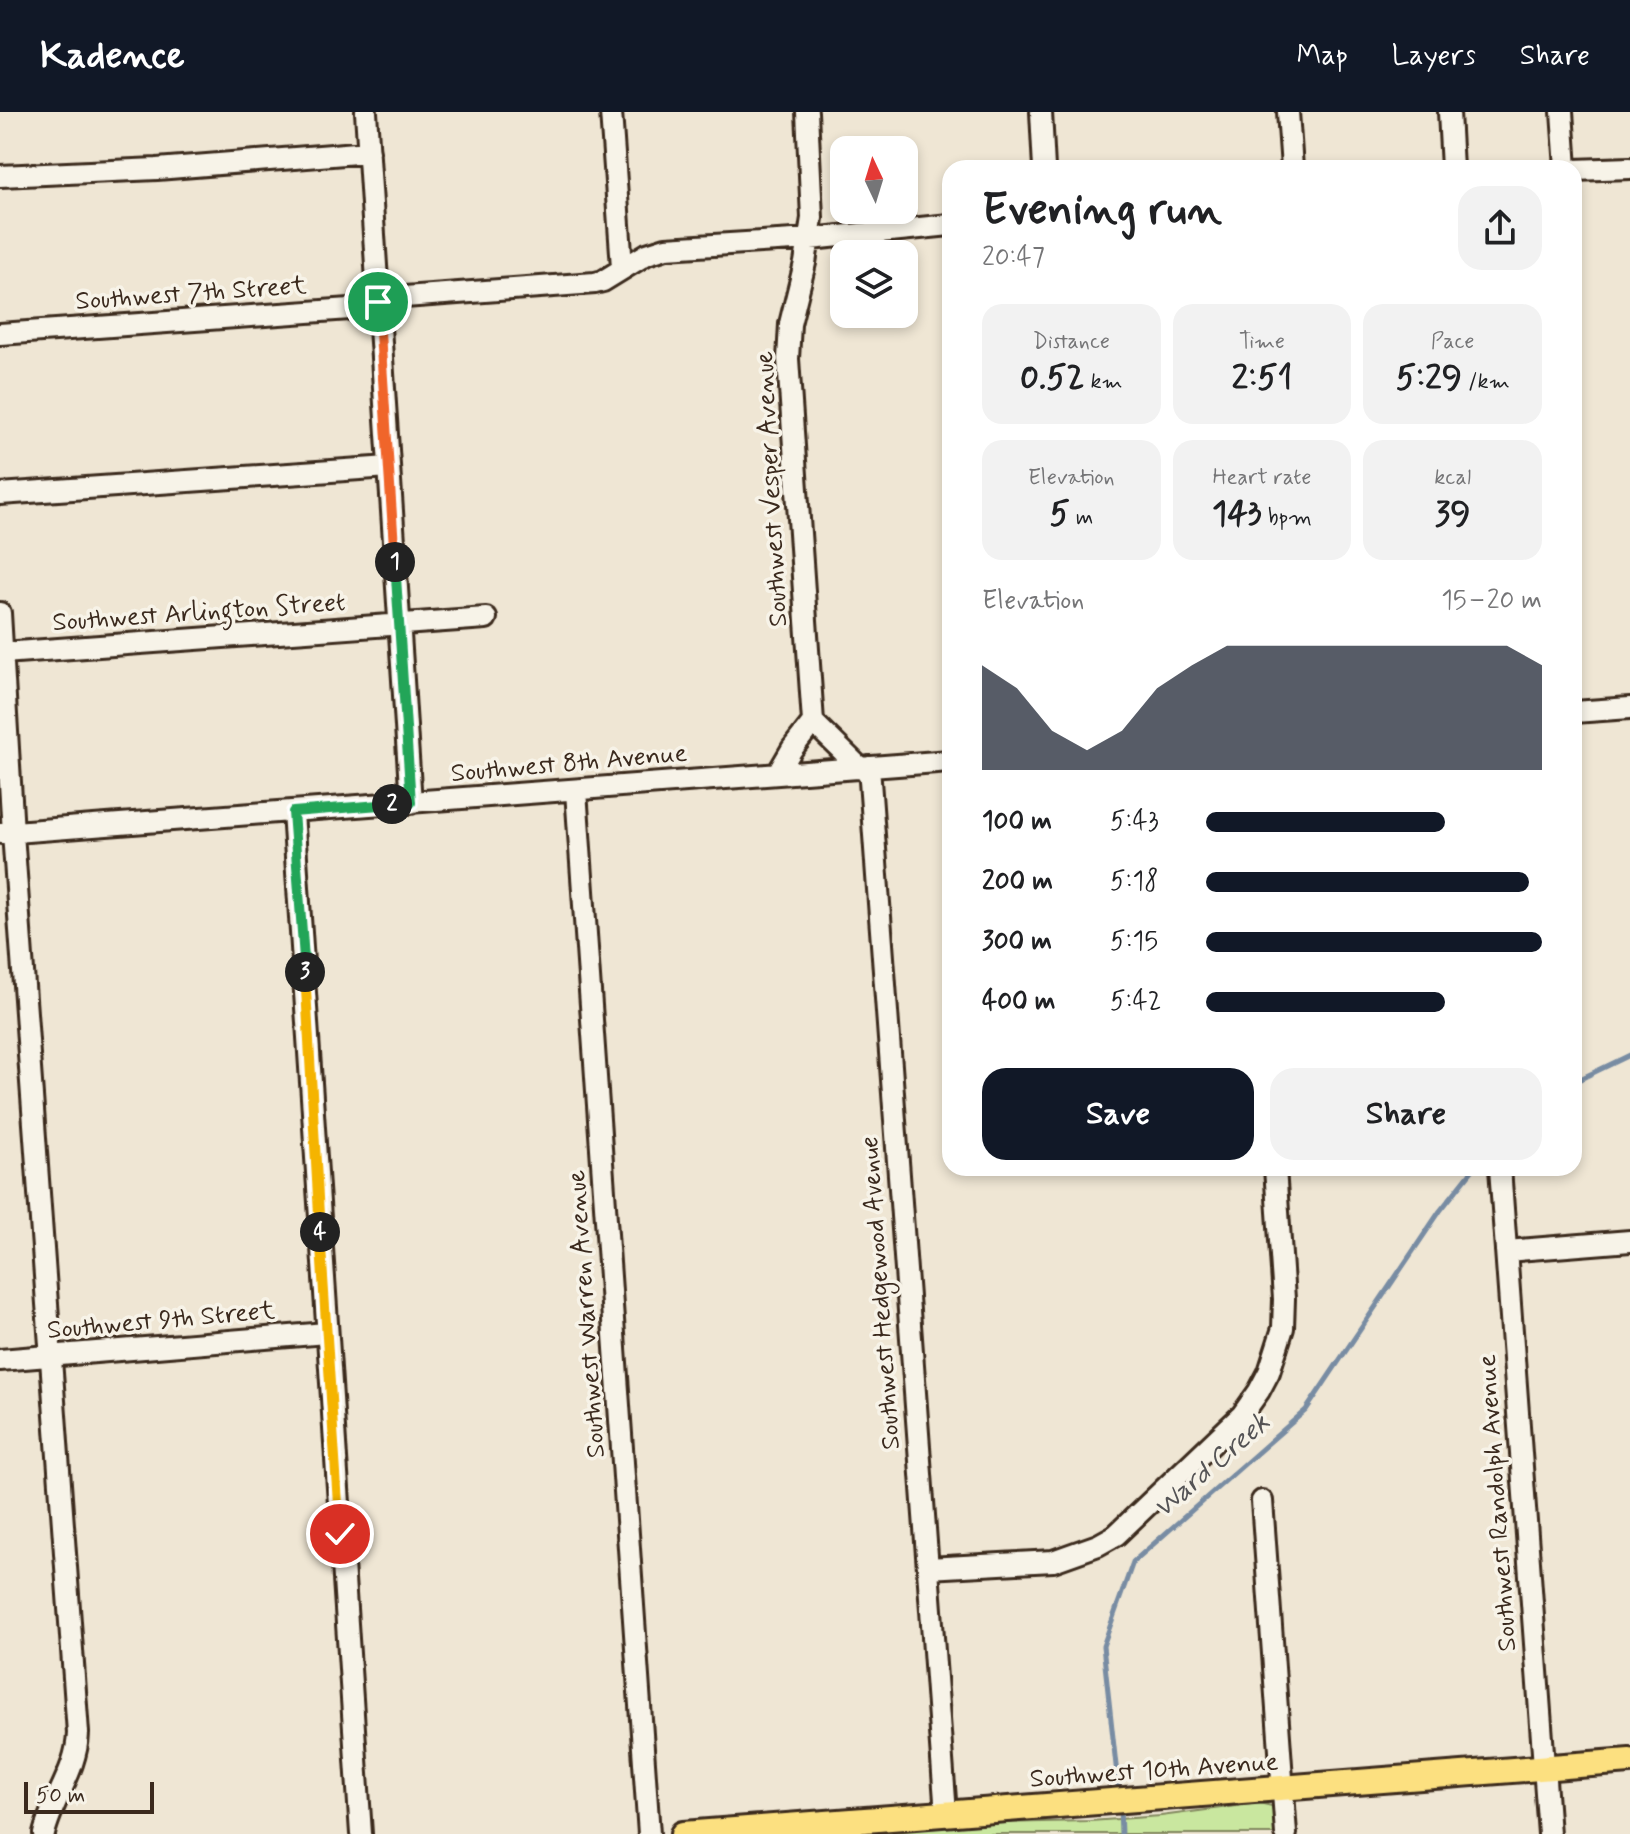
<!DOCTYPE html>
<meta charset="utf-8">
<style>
body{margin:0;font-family:Mynerve,sans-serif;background:#f2f2f2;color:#202124;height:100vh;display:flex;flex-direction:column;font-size:30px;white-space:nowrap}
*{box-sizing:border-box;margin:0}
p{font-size:26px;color:#757577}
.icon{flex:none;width:44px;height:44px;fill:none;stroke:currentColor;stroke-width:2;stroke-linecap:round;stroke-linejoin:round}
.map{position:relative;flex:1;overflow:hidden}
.details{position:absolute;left:942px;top:48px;width:640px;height:1016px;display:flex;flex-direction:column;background:#fff;border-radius:24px;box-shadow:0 4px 12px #0003}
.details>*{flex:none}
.needle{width:52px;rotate:356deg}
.controls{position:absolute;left:830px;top:24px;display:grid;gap:16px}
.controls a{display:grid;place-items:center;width:88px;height:88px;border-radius:16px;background:#fff;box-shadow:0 4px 12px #0003;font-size:40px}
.scale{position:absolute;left:24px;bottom:20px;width:130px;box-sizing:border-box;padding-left:8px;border:4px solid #3b2a1e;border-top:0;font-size:22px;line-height:28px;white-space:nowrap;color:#3b2a1e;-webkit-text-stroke:6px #f7f3e8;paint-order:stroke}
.pin{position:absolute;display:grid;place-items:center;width:68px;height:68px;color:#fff;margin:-34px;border:4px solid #fff;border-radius:50%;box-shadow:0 2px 8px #0007}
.km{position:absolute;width:40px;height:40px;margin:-20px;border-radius:50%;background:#222;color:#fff;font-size:22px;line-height:40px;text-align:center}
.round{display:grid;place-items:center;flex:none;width:84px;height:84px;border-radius:24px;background:#f2f2f2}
.summary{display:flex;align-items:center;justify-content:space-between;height:136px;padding:0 40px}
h1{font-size:44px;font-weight:700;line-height:60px}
.metrics{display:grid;grid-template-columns:repeat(3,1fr);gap:12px;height:136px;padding:8px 40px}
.metrics div{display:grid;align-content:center;border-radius:20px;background:#f2f2f2;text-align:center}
.metrics b{font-size:34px;font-weight:700}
.metrics small{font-size:22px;font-weight:400}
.metrics p{font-size:22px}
.chart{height:224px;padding:16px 40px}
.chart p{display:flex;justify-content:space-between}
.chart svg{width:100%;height:144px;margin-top:8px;fill:#111827;opacity:.7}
.button{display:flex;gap:16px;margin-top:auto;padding:16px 40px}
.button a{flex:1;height:92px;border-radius:24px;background:#111827;color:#fff;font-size:32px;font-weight:700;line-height:92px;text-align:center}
.button a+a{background:#f2f2f2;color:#202124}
ul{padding:0 40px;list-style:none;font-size:26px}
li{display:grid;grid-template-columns:128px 96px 1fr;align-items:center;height:60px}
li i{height:20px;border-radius:10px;background:#111827}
header{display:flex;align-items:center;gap:48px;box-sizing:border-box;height:112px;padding:0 40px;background:#111827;color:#fff}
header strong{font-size:38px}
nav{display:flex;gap:44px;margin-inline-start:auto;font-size:28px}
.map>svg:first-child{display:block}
.green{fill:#c9e79f;stroke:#82885e;stroke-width:2}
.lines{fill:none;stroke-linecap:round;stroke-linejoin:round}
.stream{stroke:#788ca3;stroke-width:5}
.minor-casing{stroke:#3b2a1e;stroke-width:26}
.major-casing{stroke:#3b2a1e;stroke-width:30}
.minor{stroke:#f7f3e8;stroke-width:20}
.major{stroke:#fce080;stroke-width:24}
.split-1-casing{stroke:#fff;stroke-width:16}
.split-2-casing{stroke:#fff;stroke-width:16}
.split-3-casing{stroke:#fff;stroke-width:16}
.split-4-casing{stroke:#fff;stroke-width:16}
.split-5-casing{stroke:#fff;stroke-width:16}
.split-1{stroke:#f0652b;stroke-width:10}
.split-2{stroke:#22a559;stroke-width:10}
.split-3{stroke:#22a559;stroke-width:10}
.split-4{stroke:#f5b400;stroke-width:10}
.split-5{stroke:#f5b400;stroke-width:10}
.labels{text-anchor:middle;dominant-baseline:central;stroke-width:7;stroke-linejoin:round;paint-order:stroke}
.street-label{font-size:26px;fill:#3b2a1e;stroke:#f7f3e8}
.water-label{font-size:28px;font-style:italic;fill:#545355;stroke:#f7f3e8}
</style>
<header>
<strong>Kadence</strong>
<nav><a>Map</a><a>Layers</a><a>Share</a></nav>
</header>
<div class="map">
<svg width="1630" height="1722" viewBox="0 0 1630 1722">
<rect width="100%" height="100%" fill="#efe6d4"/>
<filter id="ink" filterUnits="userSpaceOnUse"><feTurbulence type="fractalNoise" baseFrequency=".0125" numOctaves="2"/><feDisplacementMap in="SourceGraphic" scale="16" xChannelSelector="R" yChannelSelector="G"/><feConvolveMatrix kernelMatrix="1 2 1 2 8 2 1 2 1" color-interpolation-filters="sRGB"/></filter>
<g filter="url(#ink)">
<!-- green -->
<path class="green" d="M1259,1691L1272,1694L1276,1705L1277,1722H858L1001,1711L1090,1709L1161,1704Z"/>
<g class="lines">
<!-- stream -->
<path class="stream" d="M1574,970L1630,943
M1119,1681L1103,1534L1133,1450L1306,1298L1440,1099L1474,1056
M1120,1695L1121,1722"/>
<defs>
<path id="minor" d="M366,0L411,691
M611,0L622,155
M1041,0L1044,56
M1288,0L1292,56
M1449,0L1452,56
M1562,0L1566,56
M1574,58L1630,56
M0,64L157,57L369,40
M0,222L364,196L391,186L595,171L603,169L647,142L666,136L810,127L950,113
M0,382L389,355
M0,501L13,721L78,1621C77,1658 52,1687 44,1722
M3,541L486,506
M1574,600L1630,596
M813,610L861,657
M869,655L946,1702
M778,661L792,637L813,610L788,247L790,212L805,151L812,106L807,0
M576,679L649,1722
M293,700L361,1722
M1,721L950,649
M1500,1056L1549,1722
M1506,1139L1630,1129
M0,1248L326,1221
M1262,1389L1286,1722
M928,1456L1053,1449L1098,1433L1116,1423L1242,1303L1259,1279L1269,1260L1283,1216L1284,1187L1275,1056"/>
<path id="major" d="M683,1722L1630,1649"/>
</defs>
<!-- minor casing -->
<use href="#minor" class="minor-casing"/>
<!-- major casing -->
<use href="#major" class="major-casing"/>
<!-- minor -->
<use href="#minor" class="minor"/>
<!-- major -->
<use href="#major" class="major"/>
</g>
</g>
<g class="lines" filter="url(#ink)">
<defs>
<path id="split-1" d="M378,190L395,450"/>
<path id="split-2" d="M392,692L411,691L395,450"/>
<path id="split-3" d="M305,860L293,700L392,692"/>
<path id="split-4" d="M305,860L320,1120"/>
<path id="split-5" d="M320,1120L340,1422"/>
</defs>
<!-- split-1 casing -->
<use href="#split-1" class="split-1-casing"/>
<!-- split-2 casing -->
<use href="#split-2" class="split-2-casing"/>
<!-- split-3 casing -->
<use href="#split-3" class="split-3-casing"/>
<!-- split-4 casing -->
<use href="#split-4" class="split-4-casing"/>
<!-- split-5 casing -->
<use href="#split-5" class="split-5-casing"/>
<!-- split-1 -->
<use href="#split-1" class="split-1"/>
<!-- split-2 -->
<use href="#split-2" class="split-2"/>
<!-- split-3 -->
<use href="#split-3" class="split-3"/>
<!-- split-4 -->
<use href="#split-4" class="split-4"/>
<!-- split-5 -->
<use href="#split-5" class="split-5"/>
</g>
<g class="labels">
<!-- street labels -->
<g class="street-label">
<text transform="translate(191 182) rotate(-4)">Southwest 7th Street</text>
<text transform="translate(772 377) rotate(-93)">Southwest Vesper Avenue</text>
<text transform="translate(199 501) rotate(-4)">Southwest Arlington Street</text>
<text transform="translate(569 652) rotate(-5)">Southwest 8th Avenue</text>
<text transform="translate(881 1181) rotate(-94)">Southwest Hedgewood Avenue</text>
<text transform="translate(587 1202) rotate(-94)">Southwest Warren Avenue</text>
<text transform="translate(161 1209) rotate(-5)">Southwest 9th Street</text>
<text transform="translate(1498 1391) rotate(-94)">Southwest Randolph Avenue</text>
<text transform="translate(1154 1659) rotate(-4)">Southwest 10th Avenue</text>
</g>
<!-- water labels -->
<g class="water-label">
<text transform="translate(1212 1354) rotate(-41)">Ward Creek</text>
</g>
</g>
</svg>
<div class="controls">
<a><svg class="needle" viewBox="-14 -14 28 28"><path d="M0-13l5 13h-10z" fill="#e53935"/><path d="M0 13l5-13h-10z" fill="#757577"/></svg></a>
<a><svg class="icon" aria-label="layers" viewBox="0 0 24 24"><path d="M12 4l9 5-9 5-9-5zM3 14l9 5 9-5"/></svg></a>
</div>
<div class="scale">50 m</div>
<div class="pin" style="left:378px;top:190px;background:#1e9e55"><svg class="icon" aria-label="arrive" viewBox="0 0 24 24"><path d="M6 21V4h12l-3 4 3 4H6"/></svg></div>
<div class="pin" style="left:340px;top:1422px;background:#d93025"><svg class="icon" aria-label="check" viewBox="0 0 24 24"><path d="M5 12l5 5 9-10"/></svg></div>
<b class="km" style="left:395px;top:450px">1</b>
<b class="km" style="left:392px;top:692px">2</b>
<b class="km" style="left:305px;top:860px">3</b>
<b class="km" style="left:320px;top:1120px">4</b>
<section class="details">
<div class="summary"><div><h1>Evening run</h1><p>20:47</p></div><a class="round"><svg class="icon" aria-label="share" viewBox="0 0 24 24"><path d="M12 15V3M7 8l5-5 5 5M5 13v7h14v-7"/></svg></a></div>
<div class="metrics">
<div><p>Distance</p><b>0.52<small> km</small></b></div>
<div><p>Time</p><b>2:51</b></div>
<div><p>Pace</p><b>5:29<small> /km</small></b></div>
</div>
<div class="metrics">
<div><p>Elevation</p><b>5<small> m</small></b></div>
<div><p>Heart rate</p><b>143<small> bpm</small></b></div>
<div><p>kcal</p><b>39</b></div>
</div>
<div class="chart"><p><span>Elevation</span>15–20 m</p>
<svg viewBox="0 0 160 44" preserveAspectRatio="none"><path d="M0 44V12L10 19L20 32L30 38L40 32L50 19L60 12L70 6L80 6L90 6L100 6L110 6L120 6L130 6L140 6L150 6L160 12V44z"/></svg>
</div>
<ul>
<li><b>100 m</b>5:43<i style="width:71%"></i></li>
<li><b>200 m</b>5:18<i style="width:96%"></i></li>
<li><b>300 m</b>5:15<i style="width:100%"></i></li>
<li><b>400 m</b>5:42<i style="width:71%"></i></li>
</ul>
<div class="button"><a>Save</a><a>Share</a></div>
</section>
</div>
